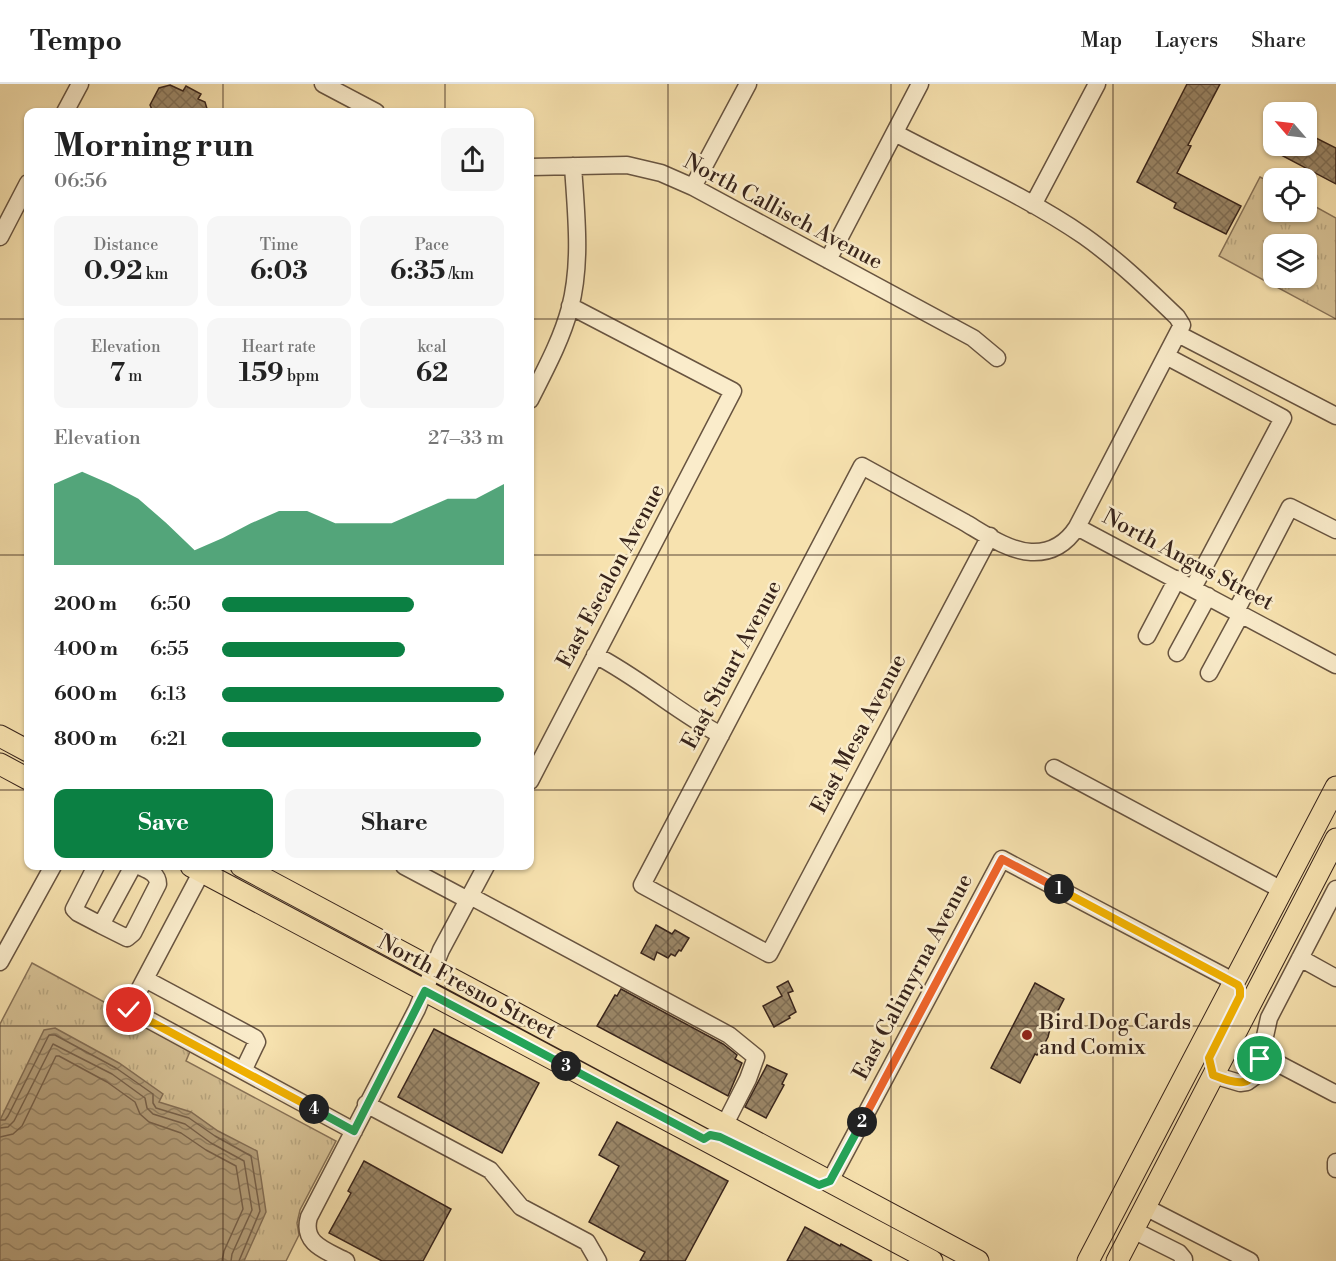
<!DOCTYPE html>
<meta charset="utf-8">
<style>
body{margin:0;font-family:"Libre Bodoni",serif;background:#f6f6f6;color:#222;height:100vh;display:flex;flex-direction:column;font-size:22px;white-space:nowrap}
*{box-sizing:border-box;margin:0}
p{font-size:20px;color:#767676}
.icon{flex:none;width:33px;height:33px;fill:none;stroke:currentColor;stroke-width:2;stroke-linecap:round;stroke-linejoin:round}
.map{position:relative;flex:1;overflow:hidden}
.side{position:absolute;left:24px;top:24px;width:510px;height:762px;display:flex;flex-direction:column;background:#fff;border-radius:12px;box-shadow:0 2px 4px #0004}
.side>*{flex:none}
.needle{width:39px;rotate:298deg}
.buttons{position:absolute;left:1263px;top:18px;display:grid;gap:12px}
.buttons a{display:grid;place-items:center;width:54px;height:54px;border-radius:12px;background:#fff;box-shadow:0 2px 4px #0004;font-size:30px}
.pin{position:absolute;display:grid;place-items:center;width:51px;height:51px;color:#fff;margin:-26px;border:3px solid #fff;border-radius:50%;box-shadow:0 2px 6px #0007}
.km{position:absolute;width:30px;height:30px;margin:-15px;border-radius:50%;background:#222;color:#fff;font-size:16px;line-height:30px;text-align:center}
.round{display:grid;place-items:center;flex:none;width:63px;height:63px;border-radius:12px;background:#f6f6f6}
.head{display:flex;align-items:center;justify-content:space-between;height:102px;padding:0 30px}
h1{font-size:33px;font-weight:700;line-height:45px}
.stats{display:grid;grid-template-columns:repeat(3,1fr);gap:9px;height:102px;padding:6px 30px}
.stats div{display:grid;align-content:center;border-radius:12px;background:#f6f6f6;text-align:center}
.stats b{font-size:26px;font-weight:700}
.stats small{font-size:16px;font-weight:400}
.stats p{font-size:16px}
.chart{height:168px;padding:12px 30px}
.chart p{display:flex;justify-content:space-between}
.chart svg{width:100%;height:108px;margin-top:6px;fill:#0b8043;opacity:.7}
.primary-button{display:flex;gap:12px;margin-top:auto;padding:12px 30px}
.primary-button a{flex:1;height:69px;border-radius:12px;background:#0b8043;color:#fff;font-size:24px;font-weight:700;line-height:69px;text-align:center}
.primary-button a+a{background:#f6f6f6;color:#222}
ul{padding:0 30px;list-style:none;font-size:20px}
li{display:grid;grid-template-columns:96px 72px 1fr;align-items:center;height:45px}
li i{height:15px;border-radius:8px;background:#0b8043}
header{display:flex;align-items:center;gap:36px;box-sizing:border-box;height:84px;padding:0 30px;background:#fff;border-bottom:2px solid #e0e0e0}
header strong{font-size:28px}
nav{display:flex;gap:33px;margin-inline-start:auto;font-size:21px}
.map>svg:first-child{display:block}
.grass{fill:url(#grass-tufts);stroke:#887358;stroke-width:1.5;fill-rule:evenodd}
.water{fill:url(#water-waves);stroke:#846f56;stroke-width:1.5}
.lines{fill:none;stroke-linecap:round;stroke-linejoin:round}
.shore{stroke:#77624c;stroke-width:1.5}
.building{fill:url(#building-cross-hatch);stroke:#38241b;stroke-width:1.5}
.minor-casing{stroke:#685440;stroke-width:19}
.major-casing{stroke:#38241b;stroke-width:23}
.minor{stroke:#faeccb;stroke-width:16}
.major{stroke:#f7e2af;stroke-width:21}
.split-1-casing{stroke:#fff;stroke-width:12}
.split-2-casing{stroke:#fff;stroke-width:12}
.split-3-casing{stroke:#fff;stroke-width:12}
.split-4-casing{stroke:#fff;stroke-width:12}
.split-5-casing{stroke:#fff;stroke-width:12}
.split-1{stroke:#f5b400;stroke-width:8}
.split-2{stroke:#f0652b;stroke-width:8}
.split-3{stroke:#22a559;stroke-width:8}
.split-4{stroke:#22a559;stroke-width:8}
.split-5{stroke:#f5b400;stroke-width:8}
.grid{fill:none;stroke:#38241b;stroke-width:1.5;stroke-opacity:0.55}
.poi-dot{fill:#8f2418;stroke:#faeccb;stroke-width:2}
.labels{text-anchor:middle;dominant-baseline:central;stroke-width:5;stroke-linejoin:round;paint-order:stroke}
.street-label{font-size:22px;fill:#38241b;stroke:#faeccb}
.poi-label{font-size:22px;fill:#38241b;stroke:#faeccb;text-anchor:start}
</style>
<header>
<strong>Tempo</strong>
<nav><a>Map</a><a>Layers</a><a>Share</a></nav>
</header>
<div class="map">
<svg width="1336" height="1177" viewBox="0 0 1336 1177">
<defs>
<pattern id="grass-tufts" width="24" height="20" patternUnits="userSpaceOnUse" patternTransform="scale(1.5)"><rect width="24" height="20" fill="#d7c296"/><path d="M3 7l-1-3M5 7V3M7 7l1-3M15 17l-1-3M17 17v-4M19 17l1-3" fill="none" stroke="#b9a781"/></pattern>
<pattern id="water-waves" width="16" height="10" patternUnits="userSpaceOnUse" patternTransform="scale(1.5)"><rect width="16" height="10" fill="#b6a17d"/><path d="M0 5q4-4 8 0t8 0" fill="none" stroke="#958366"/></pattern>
<pattern id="building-cross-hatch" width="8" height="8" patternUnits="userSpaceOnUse" patternTransform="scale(1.5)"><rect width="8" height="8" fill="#9b8768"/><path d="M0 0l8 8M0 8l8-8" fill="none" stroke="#7f6e55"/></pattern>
</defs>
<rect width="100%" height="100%" fill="#f7e2af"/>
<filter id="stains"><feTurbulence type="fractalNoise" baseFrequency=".00333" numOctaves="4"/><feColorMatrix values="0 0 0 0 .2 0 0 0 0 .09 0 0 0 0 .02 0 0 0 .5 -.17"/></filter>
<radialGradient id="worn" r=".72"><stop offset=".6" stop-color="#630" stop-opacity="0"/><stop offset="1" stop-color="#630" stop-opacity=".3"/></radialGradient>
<!-- grass -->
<path class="grass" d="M1260,93L1273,100L1274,128H1306L1307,118L1336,134V235L1219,172ZM1274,160H1306V194H1274Z
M32,879L191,965L186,977L336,1057L300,1126L297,1139L299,1151L286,1177H0V940Z"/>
<!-- water -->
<path class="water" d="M55,944L119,979L163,1010L159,1018L191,1028L218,1047L257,1067L266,1128L244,1177H0V1036L44,946Z"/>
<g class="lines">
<!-- shore -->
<path class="shore" d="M0,1036H5L8,1032L49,951H55L116,984L153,1010V1019L156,1024L189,1034L215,1052L251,1072L260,1127L239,1177
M0,1044L8,1043L14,1037L53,960L112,990L145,1014L147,1024L153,1030L185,1040L211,1059L244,1077L252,1126L232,1170L231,1177
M0,1053L13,1050L22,1042L56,972H59L107,998L135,1018L140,1030L149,1038L181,1049L206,1066L236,1082L243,1125L224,1167L222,1177"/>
</g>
<!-- building -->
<path class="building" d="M1187,0H1220L1188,61L1191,62L1177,89L1241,122L1226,150L1174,124L1176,119L1137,98Z
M170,1L183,7L186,2L201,10L198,15L205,18L208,28H153L150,21L159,4Z
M1306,49L1336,64V100L1264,62H1306Z
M656,841L672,850L675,846L689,854L681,867L679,866L675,872L671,870L668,874L657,868L654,876L641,869Z
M788,897L793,907L788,909L796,928L789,932L790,934L774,943L763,922L782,912L777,903Z
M1035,899L1064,915L1049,944L1050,945L1048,953L1042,964L1037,971L1035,970L1020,999L991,984Z
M621,905L723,960L737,971L735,975L742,979L728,1012L597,942L615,911L617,912Z
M434,945L539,999L502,1069L398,1013Z
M767,981L787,990L782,1000L784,1001L766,1034L745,1023Z
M617,1038L728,1097L685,1177H640L645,1168L589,1138L619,1082L599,1071Z
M364,1077L451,1125L423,1177H382L329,1149L351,1109L348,1107Z
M805,1143L840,1162L841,1160L872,1177H787Z"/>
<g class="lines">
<defs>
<path id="minor" d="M323,0L376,28
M65,28L80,0
M895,49C957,82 1026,112 1084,152C1118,176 1148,205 1177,233L1182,241L1077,443
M530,83L627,81L661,89L693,103L973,254L997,274
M693,103L748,0
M1033,121L1097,0
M0,153L28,99
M828,176L920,0
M1178,250L1336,332
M1166,272L1283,334L1193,504
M530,316C545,286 561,257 570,224C582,178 576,129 573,82
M990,452L769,870L642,801L862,382C896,401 930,419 964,438C983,449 1008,467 1031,468C1051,469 1066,460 1077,443L1336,581
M1236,527L1290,423L1336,446
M1147,552L1177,495
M1177,569L1208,512
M595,571C640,594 677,628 721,651
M1209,589L1241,530
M1054,684L1282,806
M530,697L733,307L570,222
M96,782L74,825L78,829L101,841
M133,782L101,841L127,854L133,849L158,800C158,789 147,786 139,782
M404,782L468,816
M202,787L129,925L354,1047
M470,812L729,951L756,973L748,995L725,1040
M1300,874L1336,894
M0,878L53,782
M145,895L255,954L257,958L255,962L243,987
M1260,975L1275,978L1336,1010
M1213,991L1240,999L1247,998L1254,993L1258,984L1269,934L1336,805
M366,1020L490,1086L521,1123L587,1158L598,1177
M1336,1078V1085
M830,1097L1002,775L1235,898
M1145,1123L1250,1177
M1133,1146L1179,1169L1184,1175V1177
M346,1177C327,1167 301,1160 309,1133L417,925L441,866L486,782"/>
<path id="major" d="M0,652L28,667
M0,680L28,695
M191,782L932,1177
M241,782L978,1177
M1088,1177L1336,703
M1117,1177L1336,755"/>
</defs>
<!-- minor casing -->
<use href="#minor" class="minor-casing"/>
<!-- major casing -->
<use href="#major" class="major-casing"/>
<!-- minor -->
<use href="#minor" class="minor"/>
<!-- major -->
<use href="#major" class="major"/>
</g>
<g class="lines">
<defs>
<path id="split-1" d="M1059,805L1238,901L1240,905V912L1209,974L1213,991C1237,1000 1253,1006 1260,975"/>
<path id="split-2" d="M862,1038L1002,775L1059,805"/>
<path id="split-3" d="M566,982L704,1055L710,1051L720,1053L819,1101L830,1097L862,1038"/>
<path id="split-4" d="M314,1025L354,1047L425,907L566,982"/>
<path id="split-5" d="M129,926L314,1025"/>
</defs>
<!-- split-1 casing -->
<use href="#split-1" class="split-1-casing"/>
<!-- split-2 casing -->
<use href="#split-2" class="split-2-casing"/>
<!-- split-3 casing -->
<use href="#split-3" class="split-3-casing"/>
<!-- split-4 casing -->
<use href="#split-4" class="split-4-casing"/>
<!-- split-5 casing -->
<use href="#split-5" class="split-5-casing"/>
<!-- split-1 -->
<use href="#split-1" class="split-1"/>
<!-- split-2 -->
<use href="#split-2" class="split-2"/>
<!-- split-3 -->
<use href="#split-3" class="split-3"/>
<!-- split-4 -->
<use href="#split-4" class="split-4"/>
<!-- split-5 -->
<use href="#split-5" class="split-5"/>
</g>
<!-- grid -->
<path class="grid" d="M223,0V28M445,0V28M668,0V1177M891,0V1177M1113,0V1177M0,235H28M530,235H1336M0,471H28M530,471H1336M0,706H28M530,706H1336M223,782V1177M445,782V1177M0,942H1336"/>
<!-- markers -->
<circle class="poi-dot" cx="1027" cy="951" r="6"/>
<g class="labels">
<!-- street labels -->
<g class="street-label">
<text transform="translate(783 128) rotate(28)">North Callisch Avenue</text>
<text transform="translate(1188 476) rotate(28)">North Angus Street</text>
<text transform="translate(611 492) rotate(-62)">East Escalon Avenue</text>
<text transform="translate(732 581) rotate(-62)">East Stuart Avenue</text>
<text transform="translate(859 650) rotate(-62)">East Mesa Avenue</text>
<text transform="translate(913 893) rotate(-62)">East Calimyrna Avenue</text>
<text transform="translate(467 903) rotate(28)">North Fresno Street</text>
</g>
<!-- poi labels -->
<g class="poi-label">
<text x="1039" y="938">Bird Dog Cards<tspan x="1039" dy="25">and Comix</tspan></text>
</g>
</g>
<rect width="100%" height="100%" filter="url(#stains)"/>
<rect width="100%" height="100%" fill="url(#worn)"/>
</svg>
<div class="buttons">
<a><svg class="needle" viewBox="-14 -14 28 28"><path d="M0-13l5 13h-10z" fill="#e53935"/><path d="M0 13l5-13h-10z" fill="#767676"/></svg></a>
<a><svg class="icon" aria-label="locate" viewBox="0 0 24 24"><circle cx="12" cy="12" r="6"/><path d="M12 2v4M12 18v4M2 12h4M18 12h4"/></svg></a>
<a><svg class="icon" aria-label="layers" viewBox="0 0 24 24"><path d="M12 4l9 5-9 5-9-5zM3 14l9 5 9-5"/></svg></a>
</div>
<div class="pin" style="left:1260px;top:975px;background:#1e9e55"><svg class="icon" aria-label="arrive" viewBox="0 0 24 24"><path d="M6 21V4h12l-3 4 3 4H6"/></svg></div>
<div class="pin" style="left:129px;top:926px;background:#d93025"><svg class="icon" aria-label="check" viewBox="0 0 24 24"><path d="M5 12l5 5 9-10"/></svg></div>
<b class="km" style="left:1059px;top:805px">1</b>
<b class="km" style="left:862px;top:1038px">2</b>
<b class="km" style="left:566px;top:982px">3</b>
<b class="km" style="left:314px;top:1025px">4</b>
<section class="side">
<div class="head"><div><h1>Morning run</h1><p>06:56</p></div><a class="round"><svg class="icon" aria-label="share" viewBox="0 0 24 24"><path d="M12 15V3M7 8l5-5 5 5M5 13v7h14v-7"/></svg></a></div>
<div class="stats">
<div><p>Distance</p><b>0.92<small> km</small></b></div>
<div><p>Time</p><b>6:03</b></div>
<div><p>Pace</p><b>6:35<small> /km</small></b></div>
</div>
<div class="stats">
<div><p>Elevation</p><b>7<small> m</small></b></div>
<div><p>Heart rate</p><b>159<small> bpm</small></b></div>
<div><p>kcal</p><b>62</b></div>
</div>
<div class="chart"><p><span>Elevation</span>27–33 m</p>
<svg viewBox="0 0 160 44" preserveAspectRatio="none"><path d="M0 44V11L10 6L20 11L30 17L40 27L50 38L60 33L70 27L80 22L90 22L100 27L110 27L120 27L130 22L140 17L150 17L160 11V44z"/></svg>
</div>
<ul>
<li><b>200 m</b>6:50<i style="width:68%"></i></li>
<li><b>400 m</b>6:55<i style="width:65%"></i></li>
<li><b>600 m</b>6:13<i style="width:100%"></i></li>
<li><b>800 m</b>6:21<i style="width:92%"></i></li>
</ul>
<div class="primary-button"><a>Save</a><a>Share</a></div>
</section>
</div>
